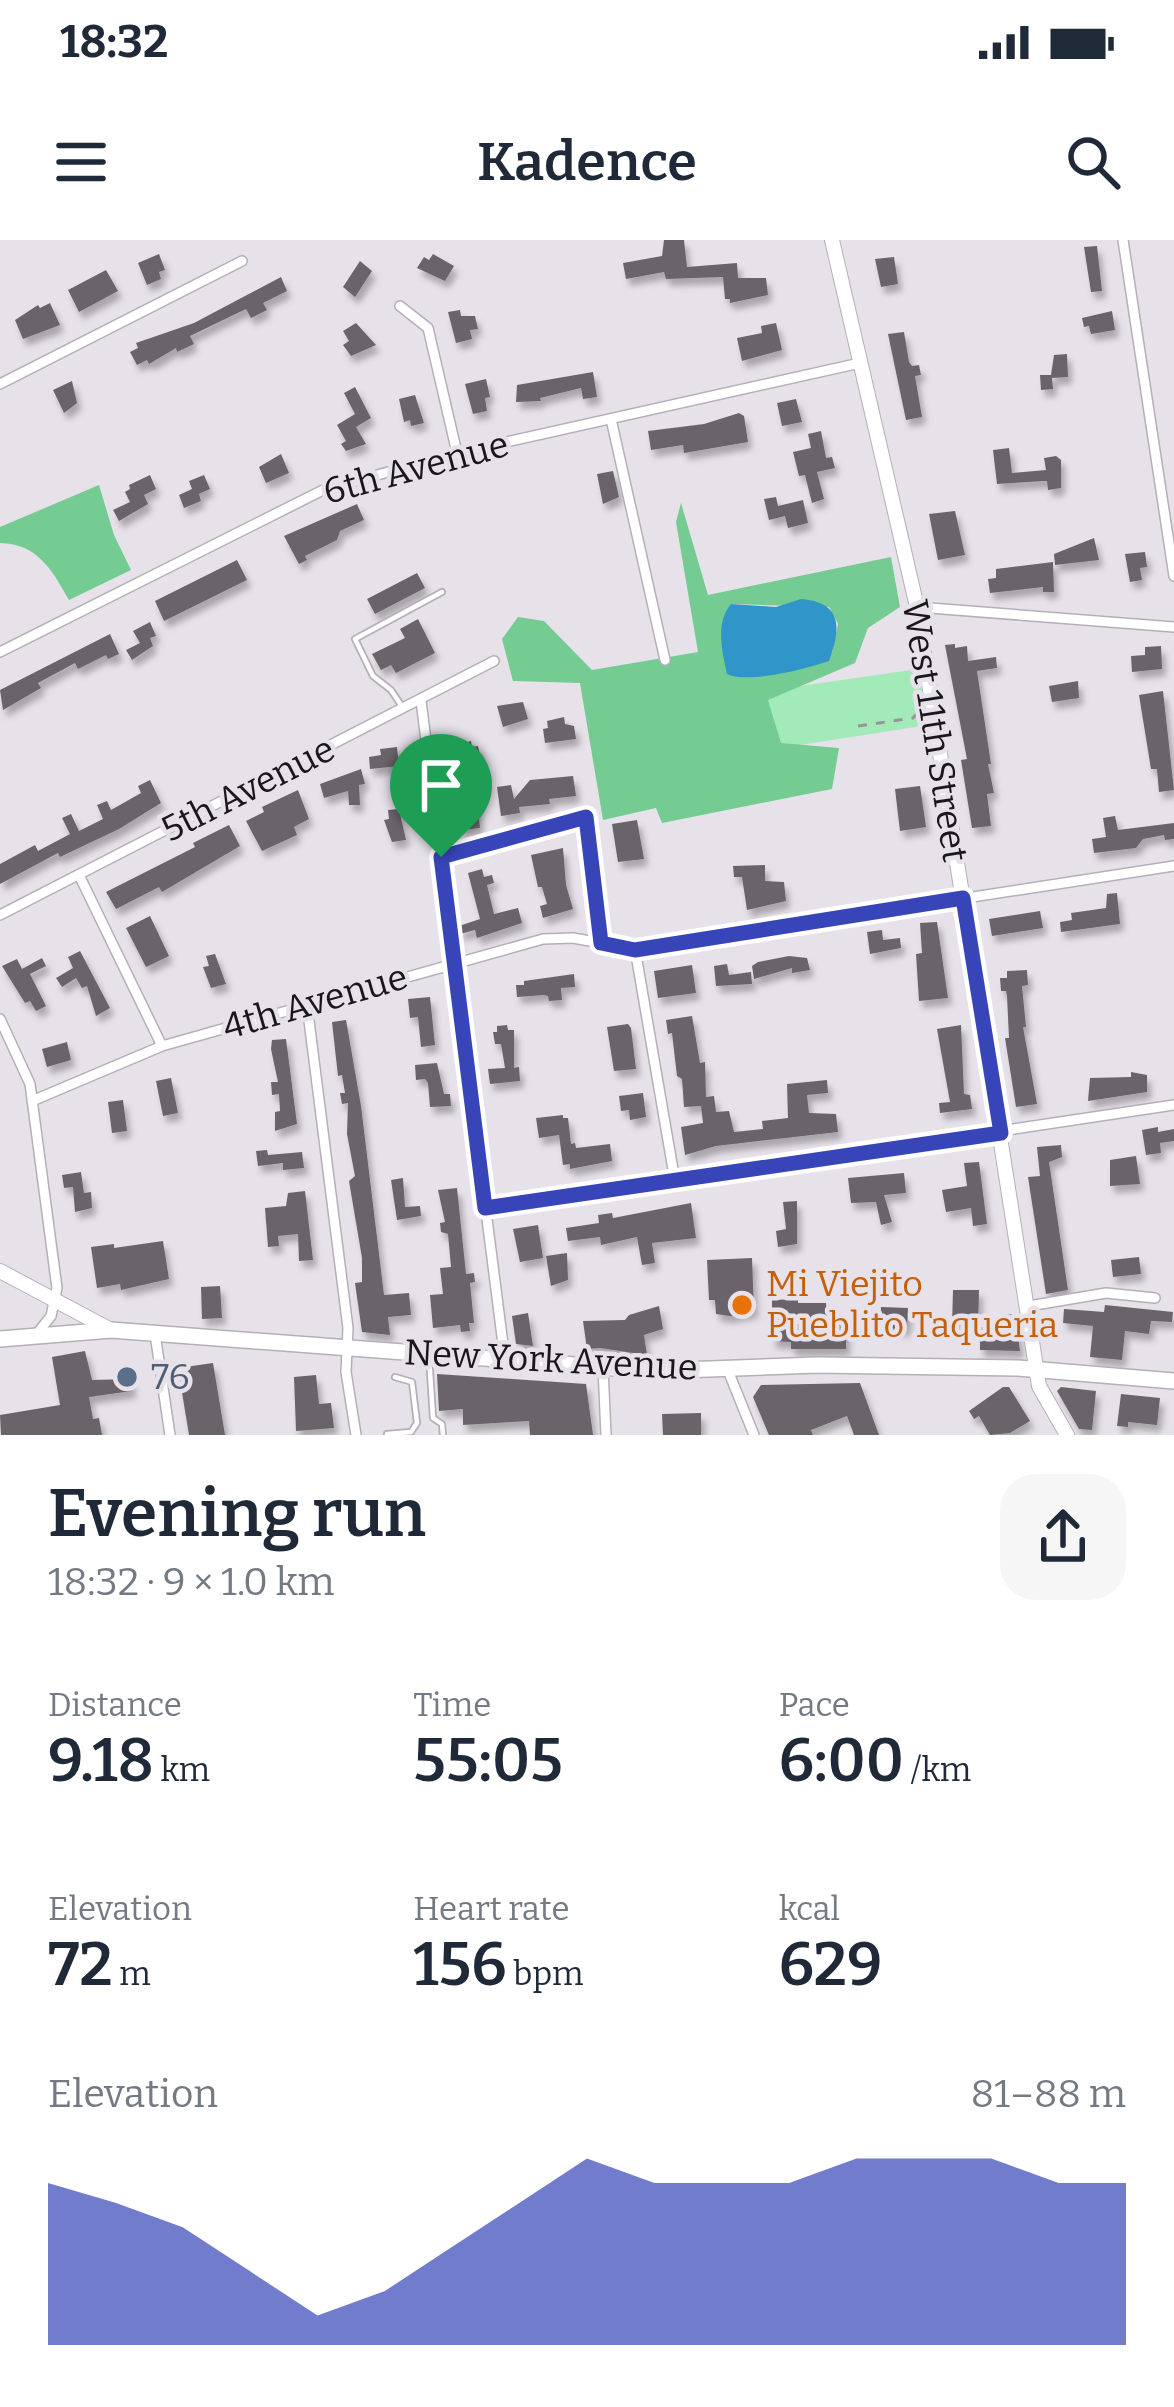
<!DOCTYPE html>
<meta charset="utf-8">
<style>
body{margin:0;font-family:Bitter,serif;background:#f6f6f7;color:#1f2937;height:100vh;display:flex;flex-direction:column;font-size:45px;white-space:nowrap}
*{box-sizing:border-box;margin:0}
p{font-size:39px;color:#747a83}
.icon{flex:none;width:66px;height:66px;fill:none;stroke:currentColor;stroke-width:2;stroke-linecap:round;stroke-linejoin:round}
.map{position:relative;height:1195px;overflow:hidden}
.details{display:flex;flex-direction:column;background:#fff;flex:1}
.details>*{flex:none}
.pin{position:absolute;display:grid;place-items:center;width:102px;height:102px;color:#fff;margin:-123px -51px;border-radius:50% 50% 50% 0;rotate:-45deg;box-shadow:0 0 12px #0007}
.pin .icon{rotate:45deg}
.round{display:grid;place-items:center;flex:none;width:126px;height:126px;border-radius:36px;background:#f6f6f7}
.summary{display:flex;align-items:center;justify-content:space-between;height:204px;padding:0 48px}
h1{font-size:66px;font-weight:600;line-height:90px}
.figures{display:grid;grid-template-columns:repeat(3,1fr);gap:18px;height:204px;padding:12px 48px}
.figures div{display:grid;align-content:center}
.figures b{font-size:60px;font-weight:600}
.figures small{font-size:33px;font-weight:400}
.figures p{font-size:33px}
.chart{height:336px;padding:24px 48px}
.chart p{display:flex;justify-content:space-between}
.chart svg{width:100%;height:216px;margin-top:12px;fill:#3745b8;opacity:.7}
.status{display:flex;justify-content:space-between;align-items:center;height:84px;padding:0 60px;background:#fff;direction:ltr}
.status svg{height:33px;fill:currentColor}
header{display:flex;justify-content:space-between;align-items:center;height:156px;padding:0 48px;background:#fff;font-size:54px;font-weight:600}
.map>svg:first-child{display:block}
.green{fill:#a3eab9}
.forest{fill:#74cc93;fill-rule:evenodd}
.water{fill:#3096ca}
.building{fill:#6a646a;filter:url(#shadow)}
.lines{fill:none;stroke-linecap:round;stroke-linejoin:round}
.lane-casing{stroke:#b5afb6;stroke-width:8}
.street-casing{stroke:#b5afb6;stroke-width:12}
.secondary-casing{stroke:#b5afb6;stroke-width:16}
.primary-casing{stroke:#b5afb6;stroke-width:18}
.path{stroke:#979399;stroke-width:3;stroke-dasharray:9 9;stroke-linecap:butt}
.lane{stroke:#fff;stroke-width:4.5}
.street{stroke:#fff;stroke-width:9}
.secondary{stroke:#fff;stroke-width:14}
.primary{stroke:#fff;stroke-width:15}
.route-casing{stroke:#fff;stroke-width:24}
.route{stroke:#3745b8;stroke-width:15}
.food-dot{fill:#e8710a;stroke:#e7e1e9;stroke-width:4.5}
.service-dot{fill:#5c6f8a;stroke:#e7e1e9;stroke-width:4.5}
.labels{text-anchor:middle;dominant-baseline:central;stroke-width:9;stroke-linejoin:round;paint-order:stroke}
.street-label{font-size:36px;fill:#19171a;stroke:#e7e1e9}
.food-label{font-size:36px;fill:#c56008;stroke:#e7e1e9;text-anchor:start}
.service-label{font-size:36px;fill:#4e5e75;stroke:#e7e1e9;text-anchor:start}
</style>
<div class="status"><b>18:32</b><svg viewBox="0 0 49 12"><path d="M0 12V9h3v3zM5 12V6h3v6zM10 12V3h3v9zM15 12V0h3v12zM26 1h20v11H26zM47 4h2v5h-2z"/></svg></div>
<header><svg class="icon" aria-label="menu" viewBox="0 0 24 24"><path d="M4 6h16M4 12h16M4 18h16"/></svg>Kadence<svg class="icon" aria-label="search" viewBox="0 0 24 24"><circle cx="10" cy="10" r="6"/><path d="M15 15l6 6"/></svg></header>
<div class="map">
<svg width="1174" height="1195" viewBox="0 0 1174 1195">
<defs>
<filter id="shadow"><feDropShadow dx="4" dy="7" stdDeviation="3" flood-color="#0004"/></filter>
</defs>
<rect width="100%" height="100%" fill="#e7e1e9"/>
<!-- green -->
<path class="green" d="M918,429L928,485L768,510L759,452Z"/>
<!-- forest -->
<path class="forest" d="M99,245L114,295L131,330L69,360C52,330 38,304 0,303V287Z
M681,263L708,355L891,317L900,367L868,388L855,423L768,460L781,503L839,508L832,549L662,583L656,568L603,580L580,443L513,441L502,399L518,377L544,381L592,430L698,412L676,282ZM731,364L829,367L838,384L832,413L787,432L750,437Z"/>
<!-- water -->
<path class="water" d="M801,359C843,362 841,389 829,421C806,429 747,444 727,434C722,411 715,383 731,364L776,367Z"/>
<!-- building -->
<path class="building" d="M664,0H684L687,27L737,23L738,38H766L768,55L730,63V59H725L723,37L666,39L664,32L626,39L623,23L662,16Z
M1097,6L1102,51L1091,52L1084,7Z
M159,14L165,30L159,32L161,39L147,45L138,23Z
M433,14L454,26L445,41L417,28L424,17L429,20Z
M894,17L898,44L881,47L875,19Z
M360,21L372,31L355,57L343,47Z
M106,30L118,51L79,72L68,50Z
M281,37L287,51L263,63L267,70L251,78L246,69L190,96L194,104L177,112L176,108L149,124L147,120L137,125L130,112L138,108L136,103L194,83Z
M50,63L60,85L23,99L15,80L38,65L40,68Z
M460,70L461,76H475L478,89L470,90L472,99L456,103L448,72Z
M1112,71L1115,90L1091,94L1089,86L1084,87L1082,78Z
M356,83L376,105L351,116L343,105L349,101L343,91Z
M776,83L782,110L742,121L737,98L762,93L761,86Z
M904,92L909,122L912,126L919,125L921,135L915,136L922,177L906,180L888,94Z
M1067,114L1068,137L1052,138L1053,149L1041,150L1040,135H1051L1054,115Z
M593,132L597,157L583,159L581,148L540,158L541,161L516,162L517,145Z
M486,139L490,157L485,158L487,171L473,174L465,144Z
M72,141L77,163L64,173L53,150Z
M355,147L371,178L356,187L366,204L346,211L341,204L346,201L337,185L355,174L344,153Z
M415,155L424,183L411,186L410,180L404,182L399,159Z
M796,159L802,182L782,186L777,163Z
M739,173L744,176L748,202L684,213L683,205L651,210L648,191L704,184Z
M821,191L826,218L832,217L835,228L817,232L824,259L812,263L805,235L799,236L793,212L811,208L808,194Z
M1009,208L1012,233L1046,230L1044,218L1056,216L1061,220V248L1048,250L1047,241H1043L997,244L993,210Z
M281,214L289,233L266,243L259,227Z
M613,231L619,257L603,264L597,234Z
M150,235L156,249L144,255L148,264L119,281L113,270L130,262L125,252L130,249L129,245Z
M204,235L210,249L199,254L201,261L184,268L179,255L192,249L189,241Z
M776,257L778,266L803,260L808,283L788,288L785,276L769,280L764,259Z
M357,264L364,280L340,291L337,300L305,316L307,320L299,324L284,296Z
M955,271L965,315L938,320L929,274Z
M1094,298L1099,320L1055,325L1054,314Z
M1145,312L1147,327L1140,328L1142,340L1130,342L1125,314Z
M237,320L247,340L164,381L155,361Z
M1053,322L1054,352H1043V347L990,353L988,339L996,338V329Z
M417,333L425,348L375,374L367,359Z
M418,379L435,413L396,433L391,425L381,430L372,414L405,398L400,389Z
M150,382L156,396L150,398L153,406L132,420L126,410L140,403L133,391Z
M110,394L119,414L108,419L106,415L78,429L75,423L38,443L41,448L3,470L0,450Z
M955,404V408L967,406L968,421L996,417L997,428L977,431L991,524H988L994,553L987,554L991,586L972,588L961,520L967,519L945,405Z
M1161,406L1162,429L1132,432L1131,416L1145,415V407Z
M1078,441L1079,458L1052,462L1049,446Z
M1163,451L1174,550L1159,552L1157,529H1151L1139,455Z
M523,462L528,479L503,487L497,466Z
M564,477L565,484L574,486L576,499L545,503L543,489L548,488L547,481Z
M471,501L472,507L478,506L481,520L465,524L477,558L480,588L462,590L448,507Z
M397,507L399,526L370,529L369,517L381,515L380,509Z
M361,529L365,544L359,545L360,565H349L348,551L324,558L320,544Z
M573,536L576,556L549,559L550,564L519,567L520,573L501,576L497,547L511,545L514,559L530,540Z
M150,540L161,563L119,589L60,617L58,613L0,644V624L35,605L38,611L70,594L62,578L71,574L79,591L103,579L97,565L107,561L111,570L141,553L138,546Z
M920,546L926,587L900,591L895,549Z
M298,550L309,579L294,587L297,595L262,611L246,581L264,572L262,567Z
M399,569L406,600L392,602L384,580L389,579L388,570Z
M1115,576L1118,590L1174,583V599L1165,600L1164,595L1143,599L1136,608L1094,613L1092,599L1106,597L1103,578Z
M637,580L644,619L618,622L612,584Z
M229,585L240,606L162,652L159,647L116,669L106,652L195,607L193,603Z
M563,608L566,645L573,669L543,678L540,666L547,664L542,647H538L531,615Z
M765,625V641L784,642L786,661L747,670L742,637H734L733,626Z
M482,629L484,637L492,635L494,643L487,645L494,674L518,668L522,683L477,698L475,690L460,694L459,686L480,679L468,633Z
M1117,653L1120,684L1061,692L1060,682L1072,680L1071,673L1106,668L1107,654Z
M1040,671L1043,688L992,696L989,679Z
M150,676L169,716L146,727L126,688Z
M937,682L948,758L919,761L916,714L922,713L920,683Z
M882,690L883,700L900,698L901,708L870,714L867,692Z
M80,711L110,768L96,776L87,746L82,748L76,738L62,747L56,738L73,728L68,717Z
M215,714L226,744L211,748L203,727L209,726L206,716Z
M789,716L807,718L810,730L792,733V728L754,739L752,726L758,722Z
M42,718L46,726L30,734L46,766L36,771L30,761L25,763L2,726L17,719L22,729Z
M727,724L729,735L751,732L752,744L716,746L714,726Z
M692,725L696,753L658,758L654,731Z
M1027,730L1028,745L1022,746L1026,787H1023L1037,864L1016,867L1005,798H1009L1007,756L1006,751H1001L1000,738H1007V731Z
M574,734L575,747L561,748L562,760L549,761L548,756L544,755L517,757L516,745H524V741Z
M430,757L435,805L421,807L418,777L410,778L408,759Z
M692,776L700,823L705,822L706,857L714,856L716,872L729,871L734,892L763,889L762,881L788,878L787,844L827,840L828,853L807,855L809,873L836,874L838,892L716,906L685,915L681,887L703,883L701,866L684,867L682,839L677,836L672,793L668,794L666,780Z
M346,780L361,866L384,1055L409,1053L411,1075L388,1077L390,1095L362,1092L355,1043L362,1042V1018L349,941L355,936L347,894L348,863L342,864L340,853H345L342,835L338,836L332,782Z
M628,784L631,788L636,829L614,831L607,787Z
M507,785L508,790H514V828L519,827L520,841L490,844L488,829L505,828L501,804H495L493,792H497V786Z
M961,785L964,854L970,855L972,869L940,873L939,863L950,862L937,789Z
M286,799L297,884L275,891V872L280,871L279,854L272,855L271,842H278L271,809L272,800Z
M67,802L71,820L47,827L42,809Z
M437,823L444,854H450L451,866L430,867L428,843L425,839L416,840L415,825Z
M1131,832L1147,835V852L1088,861L1090,838L1131,837Z
M171,838L178,873L163,876L156,841Z
M643,853L646,877L630,880L629,870L621,871L619,856Z
M123,860L127,891L112,893L108,862Z
M563,875V878H568L571,904L575,903L576,908L610,904L612,921L570,929V924L563,925L559,895L539,898L536,878Z
M1158,887V892L1174,889V901L1160,903L1161,913L1146,915L1142,890Z
M1061,905L1062,917L1049,922L1068,1050L1046,1054L1028,937L1040,936L1037,907Z
M267,910L268,915L302,912L304,928L283,930V923L258,926L256,911Z
M1136,916L1140,944L1110,946V920Z
M979,922L987,984L973,986L971,968L946,972L942,950L967,946L964,923Z
M81,932L84,953L91,952L92,968L75,972L73,947L64,948L62,935Z
M904,933L906,953L884,955L892,982L881,985L876,962L851,963L848,938Z
M403,938L405,967L420,966L421,976L397,980L391,940Z
M457,948L466,1034L474,1033L475,1042L470,1043L474,1083H469L470,1091L461,1092L460,1085L433,1088L430,1055L443,1054L440,1028L451,1027L448,994L441,992L440,983L445,982L438,950Z
M305,951L313,1020L299,1021L298,994L278,996L279,1006L268,1007L265,968L286,966L288,953Z
M797,961V1004L778,1007L776,991L786,989L783,962Z
M691,963L696,998L652,1003L655,1023L642,1025L637,997L601,1005L600,997L568,1001L566,988L599,983L598,975L612,973L613,978Z
M538,985L543,1018L520,1022L513,989Z
M163,1001L169,1039L121,1050L120,1044L97,1048L91,1007L114,1004V1008Z
M567,1013L568,1040L551,1046L546,1016Z
M1139,1017L1141,1034L1113,1037L1111,1020Z
M752,1018L754,1071L730,1076L716,1074L715,1060H709L707,1020Z
M220,1046L222,1078L202,1079L201,1047Z
M953,1050H979L978,1088L952,1085Z
M798,1059V1063H826L827,1077H846V1109H791V1102L772,1101V1060Z
M1105,1065L1173,1072L1172,1082L1151,1081L1149,1094L1125,1091L1122,1120L1090,1117L1093,1086L1063,1083L1064,1069L1104,1072Z
M659,1066L663,1089L644,1095L647,1115L600,1108L587,1109L583,1081L625,1080L629,1075Z
M881,1067L908,1068L907,1089L880,1088Z
M528,1073L533,1106L516,1104L512,1076Z
M1015,1074L1020,1111L980,1110V1087L1006,1086L1005,1075Z
M85,1111L92,1140L131,1139L132,1151L89,1157L93,1179L99,1178L102,1195H1L0,1175L60,1165L52,1117Z
M213,1123L225,1195H189L178,1128Z
M437,1134L586,1144L593,1195H530L529,1181L463,1185V1169L439,1171Z
M316,1135L319,1164L331,1163L334,1188L296,1191L294,1137Z
M860,1143L879,1195H854L847,1176L811,1190L813,1195H769L753,1157L761,1145Z
M1003,1147H1009L1030,1181L1010,1193L990,1195L979,1176L974,1179L969,1171Z
M1061,1147L1096,1151L1092,1190L1079,1189L1057,1151Z
M1121,1154L1160,1158L1157,1185L1128,1182V1187L1117,1186Z
M701,1173V1195H663L662,1174Z"/>
<g class="lines">
<defs>
<path id="lane" d="M401,465L391,450L373,436L355,399L442,352
M429,1116L433,1178L442,1184L443,1195
M387,1194L411,1192L417,1183L412,1142L395,1137"/>
<path id="street" d="M1123,0L1174,336
M400,66L428,88L457,213
M0,144L242,21
M611,179L665,420
M917,367L1174,387
M0,412L323,250L457,213L860,123
M421,461L505,1120
M441,617L586,577L601,703
M79,635L162,806
M0,675L494,421
M635,709L675,941
M307,765L348,1088L346,1132L356,1195
M0,779L30,844L57,1048L51,1076L36,1095
M32,861L162,806L543,699L573,698L635,709L1174,626
M486,968L1174,865
M1029,1066L1106,1053L1155,1058
M155,1094L170,1195
M603,1128L606,1195
M727,1128L754,1195"/>
<path id="secondary" d="M832,0L917,367L1039,1146L1067,1195
M0,1031L111,1090"/>
<path id="primary" d="M0,1099L111,1090L655,1131L817,1125L1018,1128L1174,1141"/>
</defs>
<!-- lane casing -->
<use href="#lane" class="lane-casing"/>
<!-- street casing -->
<use href="#street" class="street-casing"/>
<!-- secondary casing -->
<use href="#secondary" class="secondary-casing"/>
<!-- primary casing -->
<use href="#primary" class="primary-casing"/>
<!-- path -->
<path class="path" d="M858,486L913,478L919,471"/>
<!-- lane -->
<use href="#lane" class="lane"/>
<!-- street -->
<use href="#street" class="street"/>
<!-- secondary -->
<use href="#secondary" class="secondary"/>
<!-- primary -->
<use href="#primary" class="primary"/>
</g>
<g class="lines">
<defs>
<path id="route" d="M586,577L601,703L635,710L963,658L1001,893L485,968L441,617Z"/>
</defs>
<!-- route casing -->
<use href="#route" class="route-casing"/>
<!-- route -->
<use href="#route" class="route"/>
</g>
<!-- markers -->
<circle class="food-dot" cx="742" cy="1065" r="12"/>
<circle class="service-dot" cx="127" cy="1137" r="12"/>
<g class="labels">
<!-- street labels -->
<g class="street-label">
<text transform="translate(416 228) rotate(-15)">6th Avenue</text>
<text transform="translate(935 491) rotate(81)">West 11th Street</text>
<text transform="translate(248 549) rotate(-27)">5th Avenue</text>
<text transform="translate(315 762) rotate(-16)">4th Avenue</text>
<text transform="translate(551 1120) rotate(3)">New York Avenue</text>
</g>
<!-- food labels -->
<g class="food-label">
<text x="766" y="1044">Mi Viejito<tspan x="766" dy="41">Pueblito Taqueria</tspan></text>
</g>
<!-- service labels -->
<g class="service-label">
<text x="151" y="1137">76</text>
</g>
</g>
</svg>
<div class="pin" style="left:441px;top:617px;background:#1e9e55"><svg class="icon" aria-label="arrive" viewBox="0 0 24 24"><path d="M6 21V4h12l-3 4 3 4H6"/></svg></div>
</div>
<section class="details">
<div class="summary"><div><h1>Evening run</h1><p>18:32 · 9 × 1.0 km</p></div><a class="round"><svg class="icon" aria-label="share" viewBox="0 0 24 24"><path d="M12 15V3M7 8l5-5 5 5M5 13v7h14v-7"/></svg></a></div>
<div class="figures">
<div><p>Distance</p><b>9.18<small> km</small></b></div>
<div><p>Time</p><b>55:05</b></div>
<div><p>Pace</p><b>6:00<small> /km</small></b></div>
</div>
<div class="figures">
<div><p>Elevation</p><b>72<small> m</small></b></div>
<div><p>Heart rate</p><b>156<small> bpm</small></b></div>
<div><p>kcal</p><b>629</b></div>
</div>
<div class="chart"><p><span>Elevation</span>81–88 m</p>
<svg viewBox="0 0 160 44" preserveAspectRatio="none"><path d="M0 44V11L10 15L20 20L30 29L40 38L50 33L60 24L70 15L80 6L90 11L100 11L110 11L120 6L130 6L140 6L150 11L160 11V44z"/></svg>
</div>
</section>
